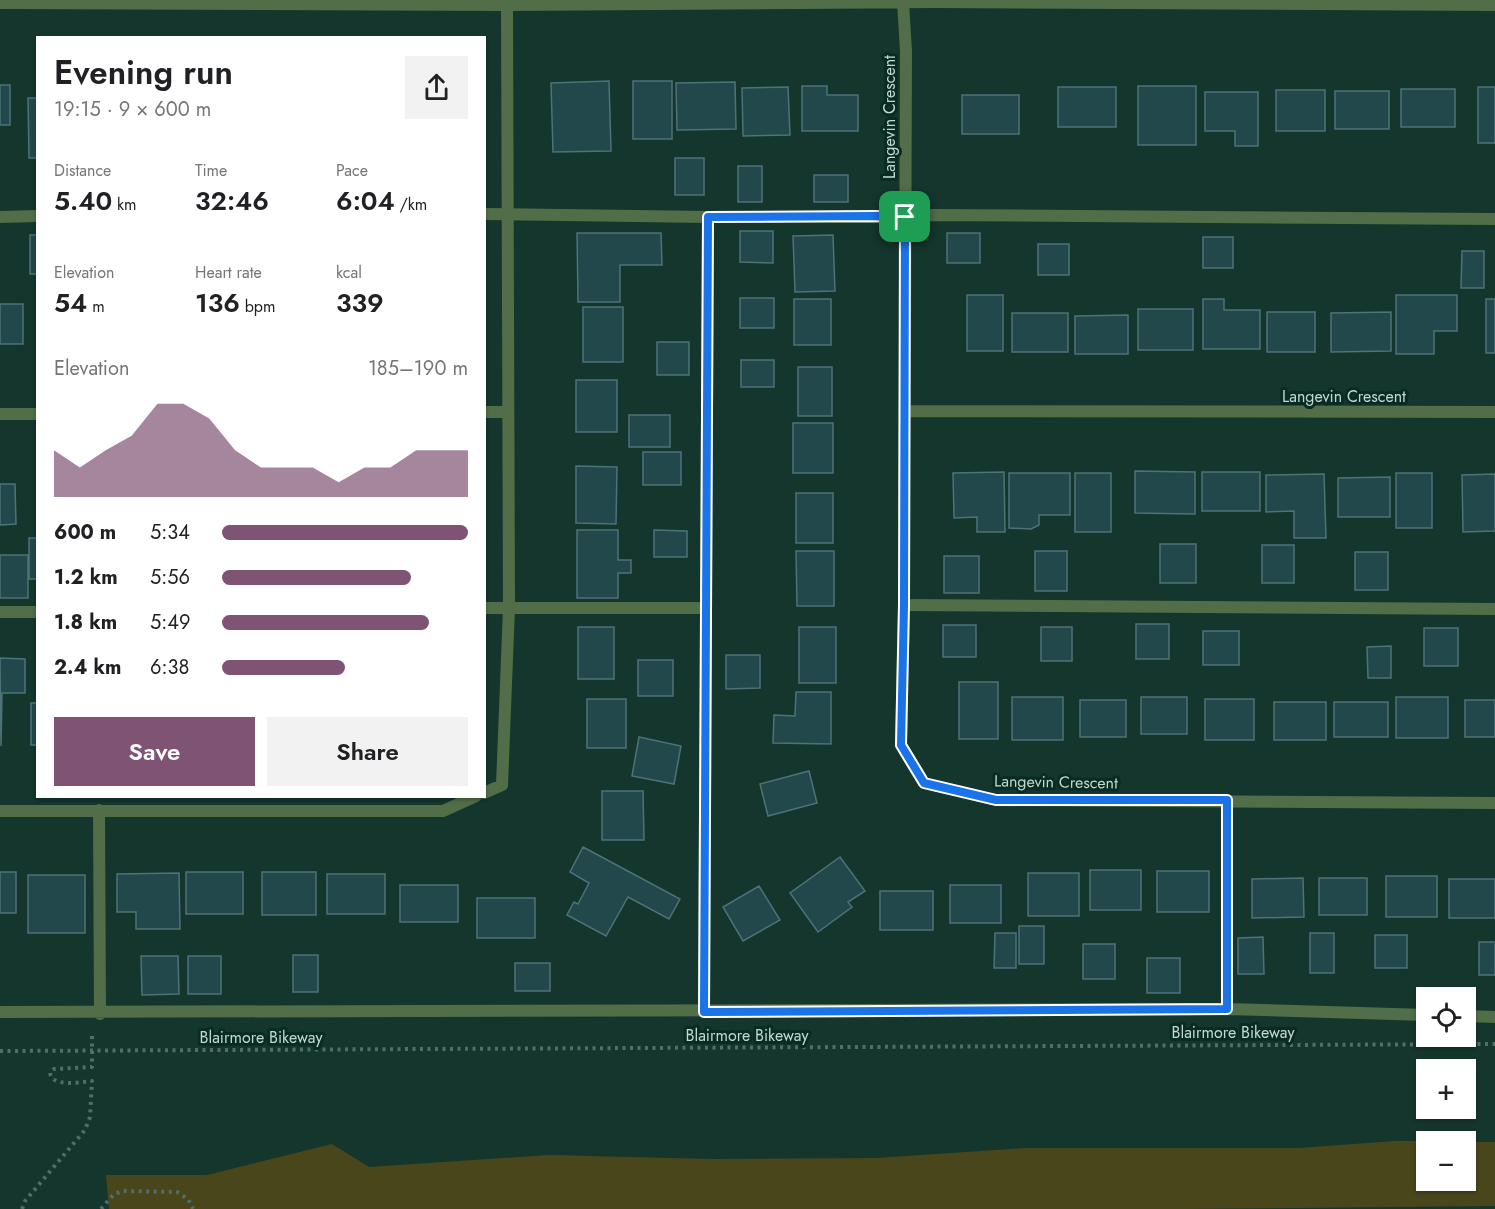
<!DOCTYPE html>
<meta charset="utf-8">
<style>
body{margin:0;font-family:Jost,sans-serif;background:#f2f2f2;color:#202124;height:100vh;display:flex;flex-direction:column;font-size:22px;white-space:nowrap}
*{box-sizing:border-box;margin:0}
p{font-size:20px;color:#757577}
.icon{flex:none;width:33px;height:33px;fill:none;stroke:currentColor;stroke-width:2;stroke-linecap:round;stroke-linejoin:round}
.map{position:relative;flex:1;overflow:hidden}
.drawer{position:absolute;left:36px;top:36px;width:450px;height:762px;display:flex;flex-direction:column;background:#fff;border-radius:0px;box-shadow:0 2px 4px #0004}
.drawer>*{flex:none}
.fabs{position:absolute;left:1416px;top:987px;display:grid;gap:12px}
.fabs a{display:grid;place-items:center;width:60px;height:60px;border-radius:0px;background:#fff;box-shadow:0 2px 4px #0004;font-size:30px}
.pin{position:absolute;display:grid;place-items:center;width:51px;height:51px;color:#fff;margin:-26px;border-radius:12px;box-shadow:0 3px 9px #0006}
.round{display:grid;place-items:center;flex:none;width:63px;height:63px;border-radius:0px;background:#f2f2f2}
.headline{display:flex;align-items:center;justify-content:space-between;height:102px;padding:0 18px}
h1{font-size:33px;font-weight:600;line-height:45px}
.stats{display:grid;grid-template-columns:repeat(3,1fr);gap:9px;height:102px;padding:6px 18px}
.stats div{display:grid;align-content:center}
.stats b{font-size:26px;font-weight:600}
.stats small{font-size:16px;font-weight:400}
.stats p{font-size:16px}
.chart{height:168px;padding:12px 18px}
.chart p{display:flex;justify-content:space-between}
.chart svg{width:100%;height:108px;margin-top:6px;fill:#7f5374;opacity:.7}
.action{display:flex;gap:12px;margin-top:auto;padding:12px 18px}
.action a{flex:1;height:69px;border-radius:0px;background:#7f5374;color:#fff;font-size:24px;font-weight:600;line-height:69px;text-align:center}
.action a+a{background:#f2f2f2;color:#202124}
ul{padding:0 18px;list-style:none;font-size:20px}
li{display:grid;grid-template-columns:96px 72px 1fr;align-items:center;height:45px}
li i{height:15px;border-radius:8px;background:#7f5374}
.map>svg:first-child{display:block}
.green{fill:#49461c}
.building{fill:#22484c;stroke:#4d7378;stroke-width:1.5}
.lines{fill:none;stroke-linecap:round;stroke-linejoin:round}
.path{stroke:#526e66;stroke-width:4;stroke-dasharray:3 4.5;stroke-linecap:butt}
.service{stroke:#516e48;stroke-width:12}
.minor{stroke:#516e48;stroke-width:12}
.route-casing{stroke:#fff;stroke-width:12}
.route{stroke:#1a73e8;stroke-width:8}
.labels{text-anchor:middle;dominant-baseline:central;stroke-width:6;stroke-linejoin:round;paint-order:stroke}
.street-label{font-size:16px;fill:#c5d7d1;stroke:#082c23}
</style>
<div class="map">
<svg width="1495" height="1209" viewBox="0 0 1495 1209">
<rect width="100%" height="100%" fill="#14362c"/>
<!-- green -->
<path class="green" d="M1394,1141H1438L1426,1142V1180H1466V1142H1495V1206L1183,1209H109L106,1175H207L332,1144L369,1167L549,1155L712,1159L876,1158L1027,1148H1299Z"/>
<!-- building -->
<path class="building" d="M609,81L611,151L553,152L551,83Z
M633,81H672V139H633Z
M735,82L736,129L677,130L676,83Z
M0,85H10V125H0Z
M802,86H827V95H858V131H802Z
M1138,86H1196V145H1138Z
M788,87L790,135L743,136L742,88Z
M1058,87H1116V127H1058Z
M1478,87H1495V143H1478Z
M1401,89H1455V127H1401Z
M1276,90H1325V131H1276Z
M1335,91H1389V129H1335Z
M1205,92H1258V146H1235V131H1205Z
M962,95H1019V134H962Z
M28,98H38V158H29Z
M675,158H704V195H675Z
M738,166H762V202H738Z
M814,175H848V202H814Z
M740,231H773V263L740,262Z
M577,233H661L662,265H620V302H578Z
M947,233H980V263H947Z
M30,235H38V274H30Z
M833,235L835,291L795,292L793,236Z
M1203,237H1233V268H1203Z
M1038,244H1069V275H1038Z
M1462,251H1484V288H1461Z
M967,295H1003V351H967Z
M1396,295H1457V331H1434V354H1396Z
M740,298H774V328H740Z
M794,299H831V345H794Z
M1203,299H1224V310H1260V349H1203Z
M1486,299H1495V353H1486Z
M0,304H23V344H0Z
M583,307H623V362H583Z
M1138,309H1193V350H1138Z
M1267,312H1315V352H1267Z
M1391,312V351L1331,352V313Z
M1012,313H1068V352H1012Z
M1128,315V354H1075V316Z
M657,342H689V375H657Z
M741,360H774V387H741Z
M798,367H832V416H798Z
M576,380H617V432H576Z
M629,415H670V447H629Z
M793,423H833V473H793Z
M643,452H681V485H643Z
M576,466L617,467L616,524L576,523Z
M1135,471L1195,472V514L1135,513Z
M1004,472L1005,532H977V517L954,518L953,473Z
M1202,472H1260V511H1202Z
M1009,473H1070V515H1039V525L1031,529L1009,528Z
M1075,473H1111V532H1075Z
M1396,473H1432V528H1396Z
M1324,474L1326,538H1294V511L1266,512V475Z
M1495,474V531L1463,532L1462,475Z
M1390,477V517H1338V478Z
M0,484H15L16,524L0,525Z
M796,493H833V543H796Z
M577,530H618V560H631V573H618V598H577Z
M654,530L687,531V557H654Z
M29,538H38V579H29Z
M1160,544H1196V583H1160Z
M1262,545H1294V583H1262Z
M796,551H834V606H797Z
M1035,551H1067V591H1035Z
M1355,552H1388V590H1355Z
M0,555H28V598H0Z
M944,556H979V593H944Z
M1136,624H1169V659H1136Z
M943,625H976V657H943Z
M578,627H614V679H578Z
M799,627H836V683H799Z
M1041,627H1072V661H1041Z
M1424,628H1458V666H1424Z
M1203,631H1239V665H1203Z
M1391,646V678H1368L1367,647Z
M726,655H760V688L726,689Z
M0,658L25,659V693H2L1,746Z
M638,660H673V696H638Z
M959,682H998V739H959Z
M796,692H831V744L773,743L774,715L795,716Z
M1012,697H1063V740H1012Z
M1141,697H1187V734H1141Z
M1396,697H1448V738H1396Z
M587,699H626V748H587Z
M1205,699H1254V740H1205Z
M1080,700H1126V737H1080Z
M1465,700H1495V737H1465Z
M1274,702H1326V740H1274Z
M1334,702H1388V737H1334Z
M31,703H38V745H31Z
M639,737L681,746L674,784L632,776Z
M809,771L817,803L768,816L760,784Z
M602,791H643L644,840H602Z
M583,847L680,899L669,919L628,897L606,936L567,915L574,902L578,904L589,883L570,872Z
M840,857L865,891L848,902L852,907L818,932L790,893Z
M1090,870H1141V910H1090Z
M1157,871H1209V912H1157Z
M0,872H16V913H0Z
M186,872H243V914H186Z
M262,872H316V915H262Z
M179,873L180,929H136V912H117V874Z
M1028,873H1079V916H1028Z
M327,874H385V914H327Z
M28,875H85V933H28Z
M1386,876H1437V917H1386Z
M1303,878L1304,917L1252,918V879Z
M1319,878H1367V915H1319Z
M1449,879H1495V918H1449Z
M400,885H458V922H400Z
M950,885H1001V923H950Z
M759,886L780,920L743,941L723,907Z
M880,891H933V930H880Z
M477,898H535V938H477Z
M1019,926H1044V964H1019Z
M995,933H1016V968H994Z
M1310,933H1334V973H1310Z
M1375,935H1407V968H1375Z
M1263,937L1264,974H1238V938Z
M1479,942H1495V975H1479Z
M1083,944H1115V979H1083Z
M293,955H318V992H293Z
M141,956H178L179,994L142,995Z
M188,956H221V994H188Z
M1147,958H1180V993H1147Z
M515,963H550V991H515Z"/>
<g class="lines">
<!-- path -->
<path class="path" d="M0,1051L1495,1044
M22,1209L25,1201L85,1130L90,1117L92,1081C80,1082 51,1088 50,1072L54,1069L92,1067V1033
M101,1209L113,1195L122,1191L177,1192L188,1199L193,1209"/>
<!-- service -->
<path class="service" d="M484,214L708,217H905L930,215L1495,219
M0,217L38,216
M904,605L1495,609
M484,608H706
M0,612H38
M99,810L100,1014
M1227,1009V800
M0,1012L1227,1009L1426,1015
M704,1012L708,217
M1466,1016L1495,1017"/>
<!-- minor -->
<path class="minor" d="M903,2L906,51L904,605L901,745L924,783L996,800L1495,803
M0,3L507,5L935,2L1495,5
M905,411L1495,412
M484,412H508
M0,414H38
M484,793L502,785L509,608L507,5
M0,811H443L476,796"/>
</g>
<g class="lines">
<defs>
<path id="route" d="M876,216L905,217L904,605L901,745L924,783L996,800H1227V1009L704,1012L708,217Z"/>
</defs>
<!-- route casing -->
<use href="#route" class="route-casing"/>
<!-- route -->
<use href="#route" class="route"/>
</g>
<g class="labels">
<!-- street labels -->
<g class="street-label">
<text transform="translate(889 117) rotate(-90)">Langevin Crescent</text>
<text x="1344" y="396">Langevin Crescent</text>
<text transform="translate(1056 782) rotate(1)">Langevin Crescent</text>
<text x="1233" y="1032">Blairmore Bikeway</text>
<text x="747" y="1035">Blairmore Bikeway</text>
<text x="261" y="1037">Blairmore Bikeway</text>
</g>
</g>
</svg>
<div class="fabs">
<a><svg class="icon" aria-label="locate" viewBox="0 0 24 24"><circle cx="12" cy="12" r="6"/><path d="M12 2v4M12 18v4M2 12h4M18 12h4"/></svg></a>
<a>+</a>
<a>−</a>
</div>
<div class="pin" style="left:905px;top:217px;background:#1e9e55"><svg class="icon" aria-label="arrive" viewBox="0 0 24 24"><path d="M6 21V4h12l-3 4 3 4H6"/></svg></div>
<section class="drawer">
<div class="headline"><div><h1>Evening run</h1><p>19:15 · 9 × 600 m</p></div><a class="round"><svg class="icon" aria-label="share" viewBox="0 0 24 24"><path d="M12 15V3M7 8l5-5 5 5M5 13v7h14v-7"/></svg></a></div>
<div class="stats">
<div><p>Distance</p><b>5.40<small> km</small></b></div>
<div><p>Time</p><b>32:46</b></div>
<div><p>Pace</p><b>6:04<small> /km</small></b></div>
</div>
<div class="stats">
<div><p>Elevation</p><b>54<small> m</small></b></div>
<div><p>Heart rate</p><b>136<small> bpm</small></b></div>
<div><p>kcal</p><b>339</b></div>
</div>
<div class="chart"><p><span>Elevation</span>185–190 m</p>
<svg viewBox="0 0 160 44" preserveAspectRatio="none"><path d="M0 44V25L10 32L20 25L30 19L40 6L50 6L60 12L70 25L80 32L90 32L100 32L110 38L120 32L130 32L140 25L150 25L160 25V44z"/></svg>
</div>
<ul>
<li><b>600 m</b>5:34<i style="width:100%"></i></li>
<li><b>1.2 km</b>5:56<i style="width:77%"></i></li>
<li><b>1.8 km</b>5:49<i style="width:84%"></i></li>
<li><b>2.4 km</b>6:38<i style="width:50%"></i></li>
</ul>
<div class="action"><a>Save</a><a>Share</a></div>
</section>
</div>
